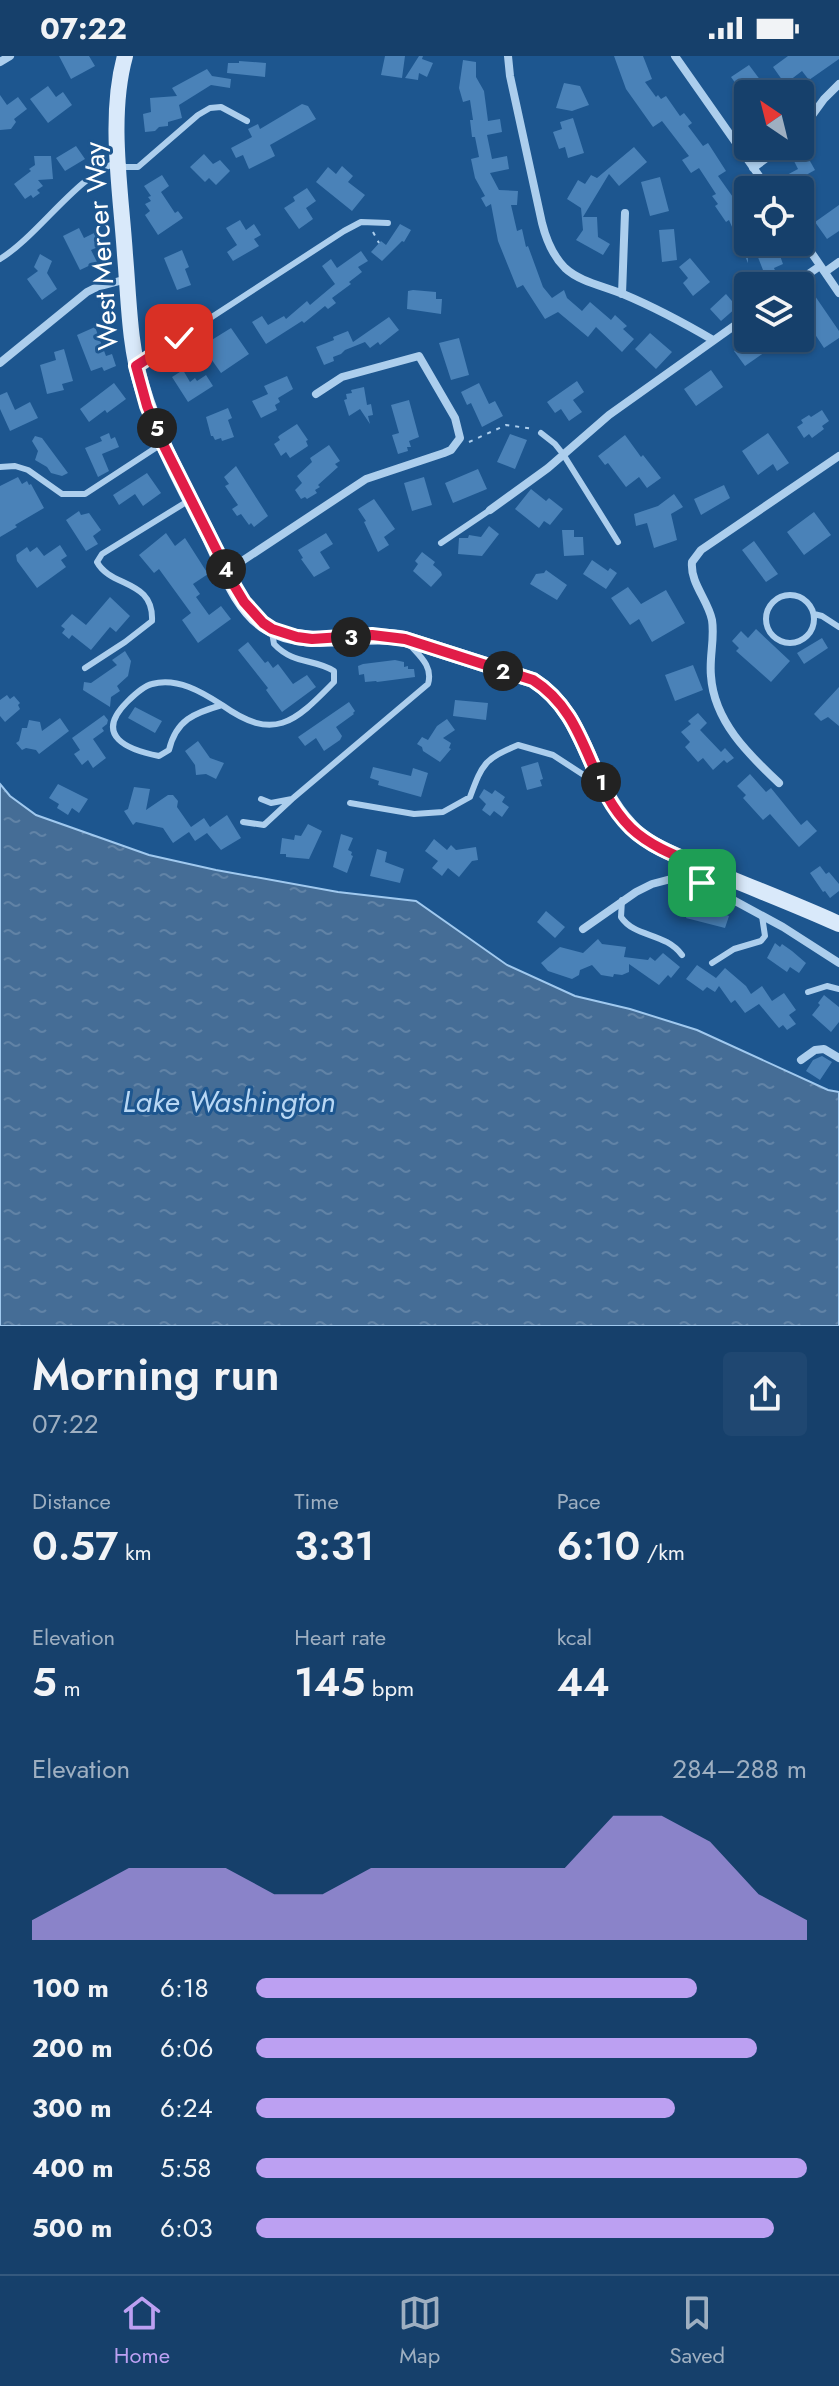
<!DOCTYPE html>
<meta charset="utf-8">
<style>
body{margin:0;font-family:Jost,sans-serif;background:#1f4771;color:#f1f3f6;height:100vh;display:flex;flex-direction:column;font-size:30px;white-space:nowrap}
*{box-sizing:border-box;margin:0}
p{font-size:26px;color:#9eafc1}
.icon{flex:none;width:44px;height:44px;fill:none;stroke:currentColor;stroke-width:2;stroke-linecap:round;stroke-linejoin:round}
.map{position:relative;height:1270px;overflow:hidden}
.side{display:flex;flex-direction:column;background:#16406b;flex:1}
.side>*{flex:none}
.needle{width:52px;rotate:325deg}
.tools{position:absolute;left:734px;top:24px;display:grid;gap:16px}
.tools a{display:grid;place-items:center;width:80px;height:80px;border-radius:8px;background:#16406b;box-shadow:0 2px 6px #0004,0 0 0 2px #35597e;font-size:40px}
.pin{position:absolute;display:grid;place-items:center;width:68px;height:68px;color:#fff;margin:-34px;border-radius:16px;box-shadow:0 4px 12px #0006}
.km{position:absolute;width:40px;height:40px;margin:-20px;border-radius:50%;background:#222;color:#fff;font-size:22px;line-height:40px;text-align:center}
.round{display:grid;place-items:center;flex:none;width:84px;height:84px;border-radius:8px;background:#1f4771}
.headline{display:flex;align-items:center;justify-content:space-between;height:136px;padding:0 32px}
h1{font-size:44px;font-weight:600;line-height:60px}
.metrics{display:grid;grid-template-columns:repeat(3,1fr);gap:12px;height:136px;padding:8px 32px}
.metrics div{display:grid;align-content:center}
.metrics b{font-size:40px;font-weight:600}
.metrics small{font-size:22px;font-weight:400}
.metrics p{font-size:22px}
.chart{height:224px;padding:16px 32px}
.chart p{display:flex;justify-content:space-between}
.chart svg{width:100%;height:144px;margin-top:8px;fill:#bca0f2;opacity:.7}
ul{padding:0 32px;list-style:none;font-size:26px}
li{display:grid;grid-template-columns:128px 96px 1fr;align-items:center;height:60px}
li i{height:20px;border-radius:10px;background:#bca0f2}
.status{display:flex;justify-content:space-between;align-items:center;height:56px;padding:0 40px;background:#16406b;direction:ltr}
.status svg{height:22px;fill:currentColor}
.dock{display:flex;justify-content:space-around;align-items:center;height:112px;border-top:2px solid #35597e;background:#16406b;font-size:22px;color:#9eafc1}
.dock a{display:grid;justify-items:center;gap:4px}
.dock .on{color:#bca0f2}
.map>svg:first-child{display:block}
.water{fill:url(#water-ripples);stroke:#a0c9ef;stroke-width:2}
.building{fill:#4a82b8}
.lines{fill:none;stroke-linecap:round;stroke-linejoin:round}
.path{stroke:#acceed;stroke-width:2;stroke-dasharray:4 6;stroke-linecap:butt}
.lane{stroke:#acceed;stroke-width:6}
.street{stroke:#acceed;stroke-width:8}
.secondary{stroke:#d9e9fa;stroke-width:16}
.route-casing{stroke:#fff;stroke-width:16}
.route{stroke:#e11d48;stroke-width:10}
.labels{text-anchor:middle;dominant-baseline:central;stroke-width:6;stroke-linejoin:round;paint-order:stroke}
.street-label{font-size:28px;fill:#fff;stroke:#1d568f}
.water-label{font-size:30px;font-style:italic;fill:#b8d7f4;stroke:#1d568f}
</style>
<div class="status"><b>07:22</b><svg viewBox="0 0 49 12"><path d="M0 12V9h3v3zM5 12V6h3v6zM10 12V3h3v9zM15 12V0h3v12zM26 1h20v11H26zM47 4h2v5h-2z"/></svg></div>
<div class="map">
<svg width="839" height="1270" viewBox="0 0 839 1270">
<defs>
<pattern id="water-ripples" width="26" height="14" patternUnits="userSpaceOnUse" patternTransform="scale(2)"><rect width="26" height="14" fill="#456d96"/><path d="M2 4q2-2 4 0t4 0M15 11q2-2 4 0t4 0" fill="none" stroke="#6183a6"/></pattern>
</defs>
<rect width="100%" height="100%" fill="#1d568f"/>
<!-- water -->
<path class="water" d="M0,728L10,740L36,759L149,799L216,814L338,836L416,845L507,909L575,940L630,953L697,974L828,1034L839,1036V1270H0Z"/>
<!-- building -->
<path class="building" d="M59,0H89L95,10L71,23Z
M385,0H405L402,22L381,19Z
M419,0H423L422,3L433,7L427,21L419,17L418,24L405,22Z
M614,0H643L652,23L645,26L656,41L658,39L661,43L666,40L680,60L684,57L692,67L688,70L703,90L708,87L726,115L718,120L735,144L742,139L748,147V151L742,155L748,167V207L729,164L726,166L715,150L718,148L712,140L716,138L699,112L691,117L682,104L689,100L662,65L653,71L626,33Z
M788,0H839V3L809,24L802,15L785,28L773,11Z
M463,4L476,6V21L484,35L488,65L500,63L502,76L487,79L492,103L507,100L509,113L490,117L499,134L518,135L517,149H511L517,175L522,173L526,191L528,190L543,231L552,242L564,234L567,242L582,255L590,246L611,264L615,259L627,270L623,273L634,283L622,296L596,271L588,281L558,256L545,263L523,229L517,232L498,185L491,148L486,151L481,142L485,140L475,122L471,103L479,101L475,81H472L470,64H473L470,44L463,46L459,32Z
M239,5L266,7L265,21L227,17L228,7H239Z
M749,9L767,33L760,38H743L731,21Z
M207,13L212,20L231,23L230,32L211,29L179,49L182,62L168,66V70L159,71L155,75L145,76L143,58L151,56L150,42L177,40L172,32Z
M564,27L580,30L589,49L572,55L556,52Z
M48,30L56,41L63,36L72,49L48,67L30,43Z
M0,39L7,49L18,41L27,53L14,63L16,66L11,73L0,74Z
M302,48L308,50L316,63L270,89L275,100L249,113L243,99L236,102L231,92L252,81L248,73L258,68L260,73Z
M573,62L584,97L568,102L565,91L559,93L553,76L562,73L560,66Z
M76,90L85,103L65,115L56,102Z
M634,91L647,106L619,130L609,118L583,161H597L598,181L610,188L603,199L576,184L583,174L581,152L567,143L578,124L585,128L591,119L597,122Z
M204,98L213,108L220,104L230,115L216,129L209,122L205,126L190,111Z
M806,98L815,114L799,123L801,127L792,132L785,120L798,113L794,105Z
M34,100H51L53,123L38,124L43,130L37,134L40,137L33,142L31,139L25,143L14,128L31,115L29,113L35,109Z
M342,110L353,120L348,126L365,139L352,155L316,126L328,111L336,118Z
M162,119L169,130L161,136L175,157L178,155L183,162L158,179L145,159L150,155L145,148L151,145L148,141L151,140L144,130Z
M660,121L669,155L650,160L641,126Z
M307,132L316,145L306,152L313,163L299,173L284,152L295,145L293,141Z
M839,149V175L827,183L815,166Z
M240,164L246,174L254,168L261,179L254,183L259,190L233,205L227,196L237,189L226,172Z
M400,168L411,174L404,186L402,185L382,205L371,196L381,185L386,189Z
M79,172L84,182L98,175L105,188L91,194L97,206L80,214L63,180Z
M674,173L677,204L662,206L659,174Z
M752,186H775L783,208L774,212L780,226L764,230L759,216L763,214Z
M182,194L189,211L185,213L191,229L177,234L164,202Z
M361,195L368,205L358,211L362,216L349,226L351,228L332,242L336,247L328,253L325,250L304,267L302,265L266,288L252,266L262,260L268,269L284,260L286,263L307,245L310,249L335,228L322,210L331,203L337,212Z
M40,198L52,205L47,217L57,233L42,244L27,223L38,215L34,211Z
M690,202L710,226L693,240L683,227L688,222L679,211Z
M413,234L436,236V243H442L441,258L407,253L408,235Z
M726,238L737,251L721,265L710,253Z
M815,240L839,275V282L824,292L805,263L800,266V250Z
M389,261L399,274L380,289L378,286L370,292L365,286L345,294L341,298L333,301L334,305L324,309L316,291L334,284L333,281L348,275L353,286Z
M95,271L106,300L112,298L116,310L104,315L102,311L91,315L77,279Z
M231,272L249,298L221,317L202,290Z
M650,277L672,296L656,313L635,293Z
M459,282L469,319L451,324L439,287Z
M752,282H755L765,296L745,310L734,295Z
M64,293L73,325L62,328L64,334L47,338L40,309L56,304L54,296Z
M183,314L190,326L195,322L197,325L206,319L213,330L188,346L172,321Z
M711,314L723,331L696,350L684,333Z
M287,320L293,333L278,342L280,346L275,349L277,354L261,362L252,345L268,338L264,330Z
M577,325L584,336L573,344L582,356L569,365L561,353L555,357L547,346Z
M114,327L126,343L107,357L105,354L89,366L80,353Z
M479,327L489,348L495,345L503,360L482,371L471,347L467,349L461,336Z
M364,331L367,349L371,348L373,359L368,360L370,368L360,353L349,360L344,344L347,343L346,338L352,337L351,334Z
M7,336L15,354L30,346L38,362L10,375L0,353V339Z
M409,344L419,381L409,385L411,391H407L408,395L398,398L392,379L399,377L391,349Z
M228,352L232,362L228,364L234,381L222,385L221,382L215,384L213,380H211L206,361Z
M822,354L829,365L822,370L824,373L812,382L809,378L804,382L797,371L803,367L801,364L809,359L811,361Z
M297,368L308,384L306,385L308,390L290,402L286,396L281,400L274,388L280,384L278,381L280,379Z
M109,377L111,383L115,381L119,391L102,398L109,415L98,421L85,392L102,385L100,381Z
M768,377L789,407L777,415L773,408L758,419L742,395Z
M510,378L527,384L515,413L497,406Z
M625,379L641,401L643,399L661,422L647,432L639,421L626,431L608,407L605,409L598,400Z
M35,380L42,382L68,417L62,420L51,417L47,411L35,404L38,395L32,385Z
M329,389L340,405L335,408L338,411L318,429L320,431L315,434L317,437L307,443L305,441L301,443L295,434L302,427L297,420L312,406L310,402Z
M236,410L268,460L254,471L251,467L249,469L241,458L237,460L232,453L238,449L225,430L229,428L224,421Z
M478,413L487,433L453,447L445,427Z
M147,417L161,437L143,450L135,438L119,449L113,439Z
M18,421L22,428L27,425L29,429L31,428L44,452L15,469L17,471L0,481V430Z
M424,421L432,449L412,455L404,427Z
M724,429L730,442L701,459L694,443Z
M531,433L546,445L549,442L563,453L550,469L544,465L539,472L515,453Z
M674,438L683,451L671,458L677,484L654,492L647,467L636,470L634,458L658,450Z
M374,443L395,473L384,481L389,489L378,496L364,466L366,465L358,453Z
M79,455L81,459L89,457L101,474L93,480L98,488L86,495L66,464Z
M814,456L831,479L804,499L787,476Z
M489,470L499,478L482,500L458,498L459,482H468L469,479L481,481Z
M562,474H574V481H583L584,499L564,500Z
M166,477L175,490L185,482L208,518L193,528L200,538L196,541L209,559L221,550L231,563L198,587L182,564L191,557L159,513L154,517L139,499Z
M326,477L333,488L320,496L330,512L314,521L301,503L303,502L298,494Z
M754,485L778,518L766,526L742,494Z
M60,489L67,500L61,504L66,511L37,532L17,505L16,499L27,491L30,496L37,491L44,500Z
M422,496L435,506L433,509L441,516L442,519L431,531L413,515L418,508L415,505Z
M592,504L608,515L610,512L617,517L606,533L583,518Z
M546,514L567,529L557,544L530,528L536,518L544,517Z
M628,531L641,548L666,534L685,567L652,586L639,563L630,569L611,542Z
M110,541L130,560L116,576L110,571L91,594L72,579L69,583L62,577L65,573L61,570L72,558L86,569Z
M756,573L790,605L771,626L736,595L739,592L732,585L741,575L748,582Z
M822,582L828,592L804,608L797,597Z
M248,586L265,607L268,605L273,612L278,608L293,628L307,619L316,631L282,656L266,634L268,632L238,594Z
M125,595L131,605L128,620L117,630L120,635L111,641L110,651L83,634L84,626L91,627L117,609L112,604Z
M395,604L404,606V611L408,610V613H414L415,621L377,626L376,625L365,626L364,618L359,619L358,610L363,608Z
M693,609L703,634L675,645L665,619Z
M839,631V670L828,661L821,665L814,658Z
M7,639L10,643L14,640L20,647L18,649L20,653L5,666L0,660V644Z
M455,644L488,647L486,664L453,660Z
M349,646L355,655L353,657L354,658L336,671L342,680L340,684L324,695L316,682L305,690L298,681Z
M135,651L162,665L155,677L128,662Z
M698,657L707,667L700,674L721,696L725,692L734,702L727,707L724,704L713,714L703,702L698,706L685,691L690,686L681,676L691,668L688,665Z
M104,659L108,664L107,668L102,672L104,675L93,683L106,702L93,712L88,704L82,709L74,698L80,694L72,682Z
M60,662L69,675L39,698L36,694L26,692L22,694L16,687L19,685L22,672H27L29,664L40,666L42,675Z
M447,663L455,674L443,682L451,687L449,692L451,693L440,706L423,695L422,691L417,688L422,681L428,684L437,670Z
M198,685L210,702L224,707L216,723L206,718L196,719L195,709L185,695Z
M538,706L543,723L540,724L542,730L527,734L521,711Z
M373,711L411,720L413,712L428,717L421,741L378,729L379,725L370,722Z
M750,718L766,736L771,732L801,769L807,764L817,775L799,791L770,758L763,764L743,742L746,739L737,730Z
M58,728L88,743L79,757L72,752L68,759L57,752L59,748L49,742Z
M134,731L150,733L146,754L168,739H173L178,745L177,751L191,771L204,762L210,771L227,759L241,782L221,794L207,777L195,785L189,776L173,787L163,772L136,766L133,769L124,755L128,753Z
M484,733L492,738L495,734L505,741L502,746L509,751L502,761L494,755L490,760L482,754L486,748L479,741Z
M308,768L322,775L309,803L286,801V798H280L282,782L294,784L295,779L301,780Z
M341,778L353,782L348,794L352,796L351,799L353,800L347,817L333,811Z
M434,783L447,794L451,789L456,794L476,791L478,804L472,805L459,821L448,812L442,820L432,812L438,805L425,795Z
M377,793L387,796L385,806L404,813L400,827L370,820Z
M820,810L826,818L829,816L839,828V835L830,842L825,835L823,836L810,817Z
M692,845L729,860L725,872L686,862Z
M546,855L565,871L555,882L537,866Z
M598,883L602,888L626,891L624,901L648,904L650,901L655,905L663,897L680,911L671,922L668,919L659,929L629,908V916L622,919L614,918L613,921L601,919L592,909L580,914L579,919L572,923L548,915L541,907L560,891L583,897Z
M775,887L780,891L782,888L792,895L806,907L799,917L790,911L787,916L767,902Z
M697,909L716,922L725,912L746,930L751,938L762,930L772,945L784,937L796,954L789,959L796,968L787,974L783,969L779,972L759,948L745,957L735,944L731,947L719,930L715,936L707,931L703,935L686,923Z
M824,939L839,951V966L831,976L812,959L820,949L818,947Z
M822,1000L832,1006L820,1024L806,1015L813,1004Z"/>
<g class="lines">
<!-- path -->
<path class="path" d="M373,176L379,187
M469,386L506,369L534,373"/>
<!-- lane -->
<path class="lane" d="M0,203C39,179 76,120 118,106L125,111H138L198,59L210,52L221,51L247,65
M138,309L344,175L361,166L388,167
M541,377L555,388L563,398L618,486
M0,411L15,410L28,414L62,438H85L160,389
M441,487L490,454
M766 563a24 24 0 1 1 48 0a24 24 0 1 1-48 0Z
M814,558L822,560L839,571
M85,612L125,586L152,565C154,523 111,532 97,506L102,498L188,445
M222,649C202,636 177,621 152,628C143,630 133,640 127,646C93,680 128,694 159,700L169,694C176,664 194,657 222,649C274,686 294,667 334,626V615C313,602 294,609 274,588L272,576
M292,743L428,628C433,611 421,601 410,589
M350,747L414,758L443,756L470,741C483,706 485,703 518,689L553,699L596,727
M243,766L264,769L292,743L271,747L261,743
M622,844L621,861C635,882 665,876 682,899
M712,907L734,893L761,885L765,880L762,860
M808,936L827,930L839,933"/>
<!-- street -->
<path class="street" d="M508,0L510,20L542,167C546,183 553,200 565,212C580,226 604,230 623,238C654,251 684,267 713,284
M675,0L769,134
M0,6L10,0
M800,76L824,43L839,28
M753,112L783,90
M800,180L839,237
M825,216L839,206
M791,230L820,210
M622,238L625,157
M0,307L87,236L97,231L127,223
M490,454L548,412L609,359L748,260
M227,515L366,423L444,397L451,394L460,382L455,362L419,300L342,321L316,338
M779,727C748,698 714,665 711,620C709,601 715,583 712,564C708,544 690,527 692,506L701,494L839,400
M583,873L636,836L652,828L671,823H686L702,827L783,871L839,907
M801,1004L815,994L824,993L839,1002"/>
<!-- secondary -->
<path class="secondary" d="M125,0C108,61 121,136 125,199C129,244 129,288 142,331C157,383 185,432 209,480C224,510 238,553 268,571C309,595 361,574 405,583L533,624C587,658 587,725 629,769C647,789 674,798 698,809C744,829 793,847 839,868"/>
</g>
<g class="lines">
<defs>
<path id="route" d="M179,282L136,310L147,350L163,388L235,531L244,546L263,567L272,573L297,581L312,583L372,579L405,583L533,624C590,660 586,728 631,772C652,792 682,802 708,813L702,827"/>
</defs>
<!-- route casing -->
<use href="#route" class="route-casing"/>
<!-- route -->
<use href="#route" class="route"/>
</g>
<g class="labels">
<!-- street labels -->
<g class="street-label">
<text transform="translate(101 190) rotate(-94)">West Mercer Way</text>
</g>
<!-- water labels -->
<g class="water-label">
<text x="229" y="1045">Lake Washington</text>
</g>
</g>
</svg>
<div class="tools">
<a><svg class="needle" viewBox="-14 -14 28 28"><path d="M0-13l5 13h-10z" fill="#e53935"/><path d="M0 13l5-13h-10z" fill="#9eafc1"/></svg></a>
<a><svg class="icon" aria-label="locate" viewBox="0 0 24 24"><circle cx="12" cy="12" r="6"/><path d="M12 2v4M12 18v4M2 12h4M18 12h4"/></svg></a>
<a><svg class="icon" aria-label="layers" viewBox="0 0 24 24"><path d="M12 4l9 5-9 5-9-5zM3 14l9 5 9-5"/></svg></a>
</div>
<div class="pin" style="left:702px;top:827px;background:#1e9e55"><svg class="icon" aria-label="arrive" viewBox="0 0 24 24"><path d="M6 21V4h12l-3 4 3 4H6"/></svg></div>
<div class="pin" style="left:179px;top:282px;background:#d93025"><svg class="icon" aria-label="check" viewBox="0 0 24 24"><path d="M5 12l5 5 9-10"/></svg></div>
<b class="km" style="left:601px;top:726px">1</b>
<b class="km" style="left:503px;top:615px">2</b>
<b class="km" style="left:351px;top:581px">3</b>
<b class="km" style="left:226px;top:513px">4</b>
<b class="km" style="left:157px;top:372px">5</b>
</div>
<section class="side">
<div class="headline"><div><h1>Morning run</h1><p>07:22</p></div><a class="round"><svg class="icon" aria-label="share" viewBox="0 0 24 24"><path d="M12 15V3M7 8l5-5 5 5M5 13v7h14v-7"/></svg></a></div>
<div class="metrics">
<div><p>Distance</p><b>0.57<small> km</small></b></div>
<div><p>Time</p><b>3:31</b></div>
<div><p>Pace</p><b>6:10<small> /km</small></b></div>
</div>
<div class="metrics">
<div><p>Elevation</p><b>5<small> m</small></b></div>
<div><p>Heart rate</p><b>145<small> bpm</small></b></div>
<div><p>kcal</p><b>44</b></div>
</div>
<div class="chart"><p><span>Elevation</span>284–288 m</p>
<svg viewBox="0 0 160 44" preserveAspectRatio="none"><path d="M0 44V38L10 30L20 22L30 22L40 22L50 30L60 30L70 22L80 22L90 22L100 22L110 22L120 6L130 6L140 14L150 30L160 38V44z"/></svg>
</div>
<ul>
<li><b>100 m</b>6:18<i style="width:80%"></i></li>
<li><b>200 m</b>6:06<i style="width:91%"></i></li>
<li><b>300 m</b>6:24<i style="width:76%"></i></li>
<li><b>400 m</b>5:58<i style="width:100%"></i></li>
<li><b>500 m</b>6:03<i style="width:94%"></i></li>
</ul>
</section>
<nav class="dock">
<a class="on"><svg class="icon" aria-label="home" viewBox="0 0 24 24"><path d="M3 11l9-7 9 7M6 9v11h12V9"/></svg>Home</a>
<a><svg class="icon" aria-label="map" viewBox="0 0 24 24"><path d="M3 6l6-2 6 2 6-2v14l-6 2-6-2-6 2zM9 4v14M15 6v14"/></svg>Map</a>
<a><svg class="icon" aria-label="saved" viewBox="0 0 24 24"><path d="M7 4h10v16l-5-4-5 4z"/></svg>Saved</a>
</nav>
